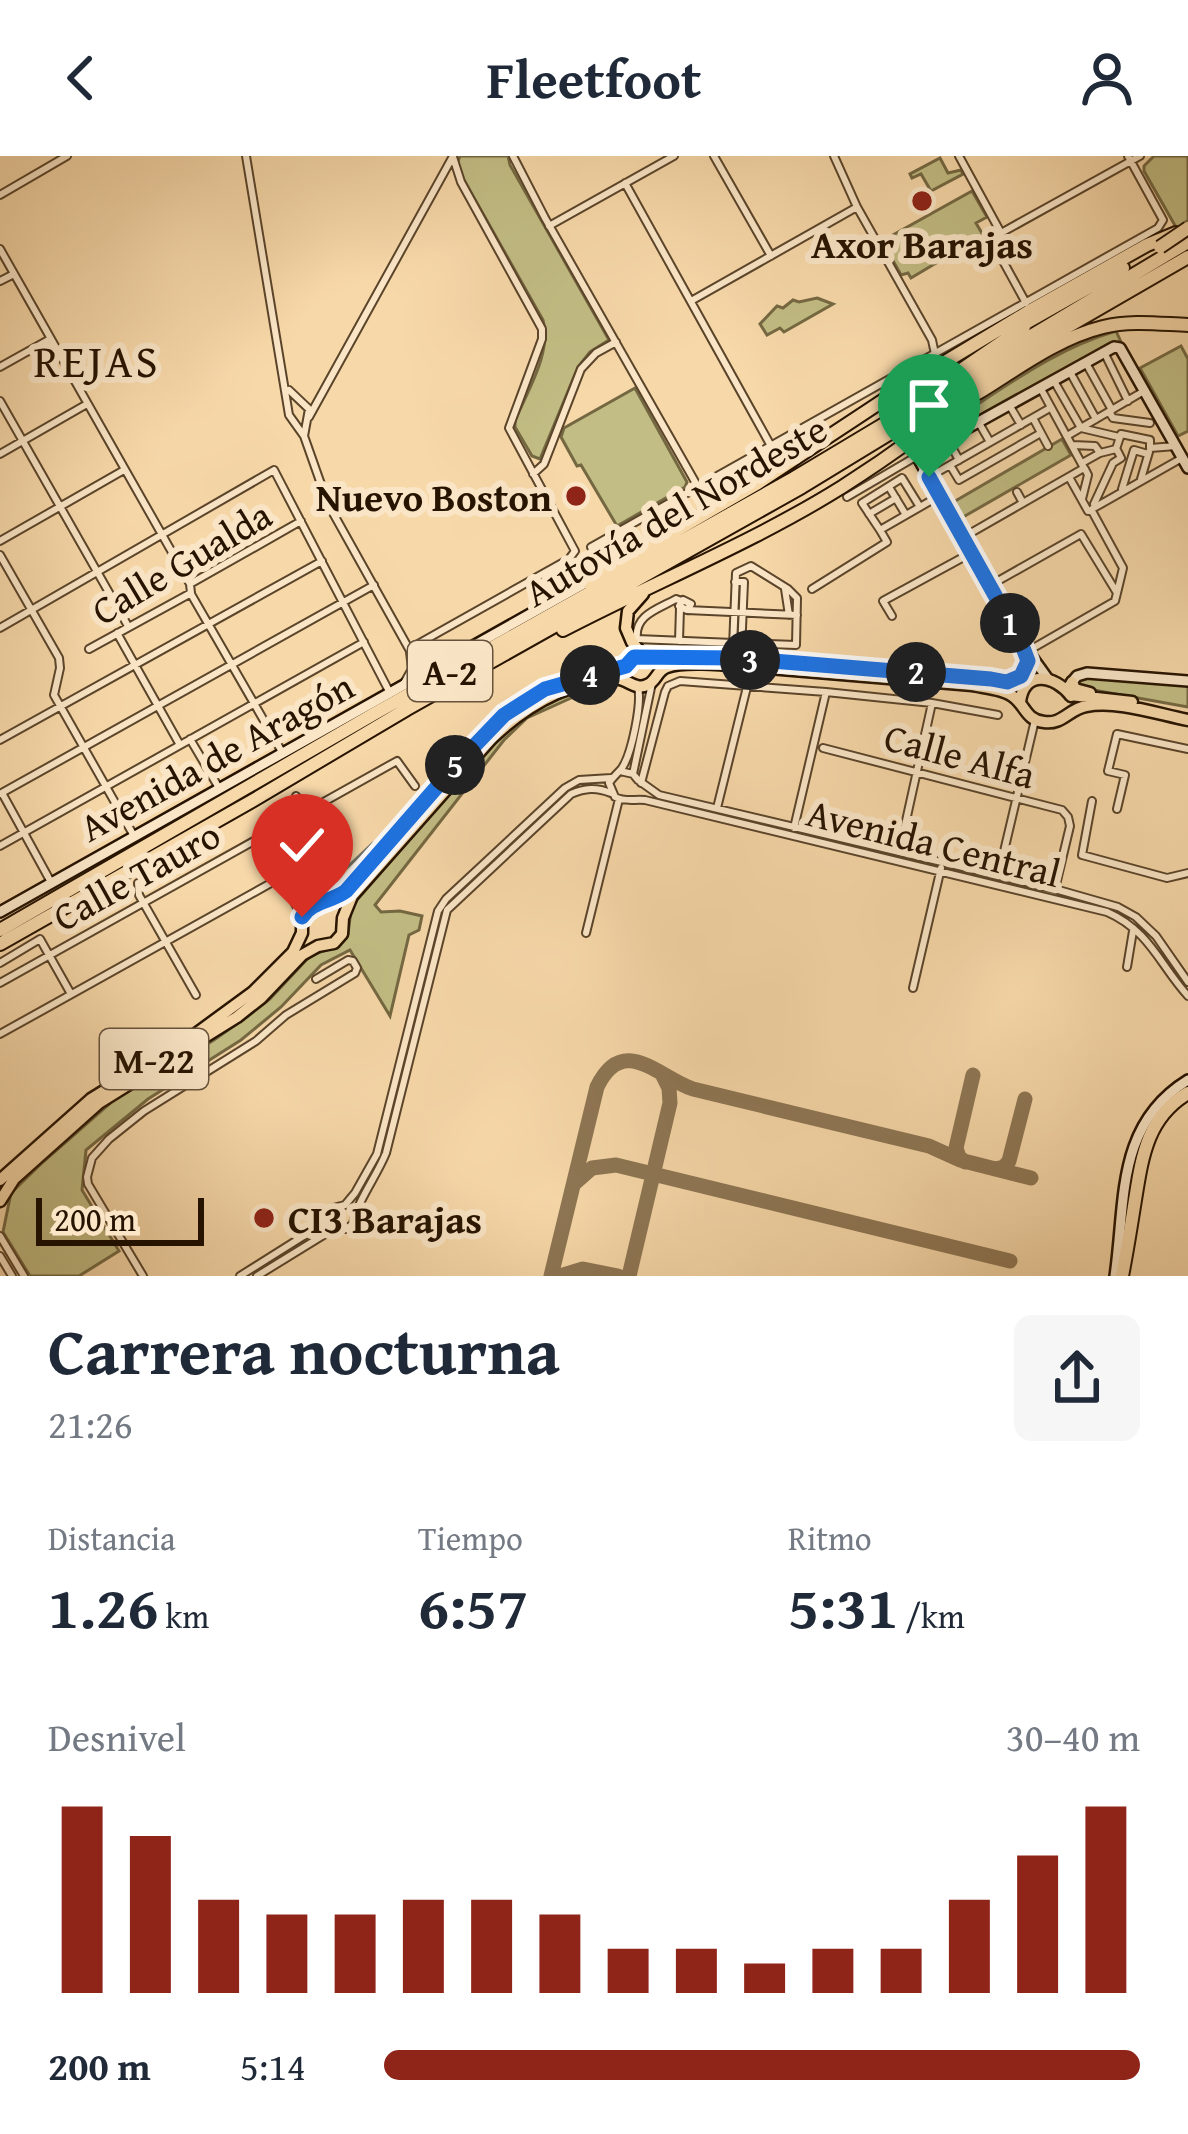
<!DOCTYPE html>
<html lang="es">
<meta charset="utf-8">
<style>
body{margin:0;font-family:"Gentium Book Plus",serif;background:#f6f6f7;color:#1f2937;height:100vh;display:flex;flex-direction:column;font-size:45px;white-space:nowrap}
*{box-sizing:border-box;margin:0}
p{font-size:39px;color:#747a83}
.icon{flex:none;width:66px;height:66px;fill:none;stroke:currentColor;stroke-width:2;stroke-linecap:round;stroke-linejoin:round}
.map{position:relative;height:1120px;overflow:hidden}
.sheet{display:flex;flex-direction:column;background:#fff;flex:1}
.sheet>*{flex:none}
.scale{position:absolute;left:36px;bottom:30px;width:168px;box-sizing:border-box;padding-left:12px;border:6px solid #261300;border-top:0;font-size:33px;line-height:42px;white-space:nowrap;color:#261300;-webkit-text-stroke:9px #fae6c7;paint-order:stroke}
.pin{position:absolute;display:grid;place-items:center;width:102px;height:102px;color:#fff;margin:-123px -51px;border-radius:50% 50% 50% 0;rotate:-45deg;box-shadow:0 0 12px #0007}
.pin .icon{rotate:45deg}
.km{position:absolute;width:60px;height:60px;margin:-30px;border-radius:50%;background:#222;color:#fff;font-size:33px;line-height:60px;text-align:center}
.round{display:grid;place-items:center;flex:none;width:126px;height:126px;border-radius:18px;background:#f6f6f7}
.overview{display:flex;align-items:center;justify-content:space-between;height:204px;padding:0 48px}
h1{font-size:66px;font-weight:800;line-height:90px}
.stats{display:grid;grid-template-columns:repeat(3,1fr);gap:18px;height:204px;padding:12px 48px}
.stats div{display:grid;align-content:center}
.stats b{font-size:60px;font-weight:800}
.stats small{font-size:33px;font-weight:400}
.stats p{font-size:33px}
.chart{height:336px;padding:24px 48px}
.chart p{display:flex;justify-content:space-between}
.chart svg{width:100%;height:216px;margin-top:12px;stroke:#8f2418;stroke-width:6}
ul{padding:0 48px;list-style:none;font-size:39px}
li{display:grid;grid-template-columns:192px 144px 1fr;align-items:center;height:90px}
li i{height:30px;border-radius:15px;background:#8f2418}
header{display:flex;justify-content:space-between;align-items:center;height:156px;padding:0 48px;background:#fff;font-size:54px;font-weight:800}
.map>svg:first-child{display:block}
.green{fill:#c2bd84;stroke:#746842;stroke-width:3}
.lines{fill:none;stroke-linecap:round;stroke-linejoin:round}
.stream{stroke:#71756c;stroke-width:3}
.taxiway{stroke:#8e7654;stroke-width:15}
.street-casing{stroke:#5a442a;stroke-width:10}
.secondary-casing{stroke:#261300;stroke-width:14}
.primary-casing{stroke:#261300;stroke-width:15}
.highway-casing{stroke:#261300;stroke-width:16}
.street{stroke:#fae6c7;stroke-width:6}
.secondary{stroke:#fae6c7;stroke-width:9}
.primary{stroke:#f7d8a9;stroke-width:10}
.highway{stroke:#f7d8a9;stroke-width:12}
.highway-bridge-casing{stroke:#261300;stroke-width:16;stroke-linecap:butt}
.highway-bridge{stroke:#f7d8a9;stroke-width:12}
.route-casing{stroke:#fff;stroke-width:24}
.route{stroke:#1a73e8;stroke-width:15}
.poi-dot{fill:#8f2418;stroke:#fae6c7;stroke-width:4.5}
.labels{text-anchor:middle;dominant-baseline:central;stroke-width:12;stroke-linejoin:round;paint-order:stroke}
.shield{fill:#fae6c7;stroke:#66523c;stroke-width:3}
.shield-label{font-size:36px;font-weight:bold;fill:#261300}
.poi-label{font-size:39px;font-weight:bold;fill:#261300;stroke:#fae6c7}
.street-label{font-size:39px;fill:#261300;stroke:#fae6c7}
.quarter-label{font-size:45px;letter-spacing:3px;fill:#261300;stroke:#fae6c7}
</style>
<header><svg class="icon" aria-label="back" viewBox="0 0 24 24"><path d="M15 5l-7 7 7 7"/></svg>Fleetfoot<svg class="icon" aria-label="person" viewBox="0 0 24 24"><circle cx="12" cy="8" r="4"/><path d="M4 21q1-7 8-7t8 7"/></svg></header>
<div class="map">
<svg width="1188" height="1120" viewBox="0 0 1188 1120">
<rect width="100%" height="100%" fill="#f7d8a9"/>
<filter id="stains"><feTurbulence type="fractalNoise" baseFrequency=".00167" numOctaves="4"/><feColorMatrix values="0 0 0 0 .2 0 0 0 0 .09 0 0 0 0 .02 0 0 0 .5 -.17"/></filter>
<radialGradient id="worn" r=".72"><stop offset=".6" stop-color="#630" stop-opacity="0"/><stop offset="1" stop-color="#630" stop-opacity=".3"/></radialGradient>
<!-- green -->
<path class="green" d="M460,0H508L510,9L609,184L590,196L578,211L540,303L532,300L515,271V265C527,235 552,197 543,164L460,17L457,8Z
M1154,0H1188V64L1177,73L1144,15V10Z
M940,2L948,17L961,14L963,18L931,35L921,18L912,22L910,18Z
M972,35L987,61L976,67L983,79L911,122L908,117L901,119L882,85Z
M817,142L833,148L784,176L780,172L767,179L760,168L777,150L783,152L793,144L799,146Z
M1116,175L1121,186L1110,187L922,293C937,272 960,260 981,246C1025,217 1065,190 1116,175Z
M1181,190L1188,203V275L1178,280L1140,212Z
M635,232L687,326L685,331L617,370L581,309L577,310L561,281L564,272Z
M1062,283L1071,299L958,364L950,348Z
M1083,521L1188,527V551L1088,533L1076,528Z
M591,533L527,562L504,584L375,749L381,756L400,755L422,760L419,774L409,779L390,860L350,794L321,809L281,851L241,884L148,943L86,994L82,1034L119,1095L79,1120H30L3,1076L11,1037L43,1006L116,942L214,884L248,860L270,843L311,799L339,790L348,778L351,754L357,744L493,588L519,565L547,546Z"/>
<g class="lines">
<!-- stream -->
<path class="stream" d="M298,738L339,719L373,687"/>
<!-- taxiway -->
<path class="taxiway" d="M965,1006L959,1001L956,992L973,919
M995,1013L1004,1011L1009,1005L1025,943
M575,1027L592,1012L616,1009L1010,1105
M551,1120L597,931C623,877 658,921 693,933L929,990L960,1004L1031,1022
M560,1120L583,1113L618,1120
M629,1120L670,947L669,932L662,918"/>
<defs>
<path id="street" d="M246,0L289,259L304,280L328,348L409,493C420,505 427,506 443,505
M513,0L545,62L698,331
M714,0L771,100
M834,0L857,51L932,184L935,198
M959,0L1001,77L992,85L1026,147
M625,27L771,290
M0,39L67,0
M549,70L674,0
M1001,77L1140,0
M0,93L190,428
M0,125L14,118
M691,145L857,51
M1104,196L1128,245
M1086,207L1112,254
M0,211L50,183
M1070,216L1096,263
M1054,225L1081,272L1119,281
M289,234L309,253L304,280
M0,245L128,470
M1011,252L1021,269
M1109,256L1113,262L1150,267
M309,261L452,2
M1033,262L1048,290
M979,267L990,286
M1067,280L1144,235
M948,284L959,304
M1073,289L1095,290L1100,297L1082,307
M1150,292L1176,290
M1100,297L1116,293L1121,278L1150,284V292
M0,298L87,248
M950,309L959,324L1041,277
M533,318L544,308L581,213L596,197L616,186
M929,321L1050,252
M1069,321L1088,355H1092L1123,412L1117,437
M1141,323L1149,296
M889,331L906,359
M1122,333L1134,294L1148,298
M1017,336L1023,347
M847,341L917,300
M1082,343L1088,319L1085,313
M1094,348L1113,307L1121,302L1117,294
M1092,353L1182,302
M869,358L896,342
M880,374L862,347L902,322L920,351
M962,382L1084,312L1041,233
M0,385L124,314
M591,391L1158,72L1163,64L1128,0
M0,399L59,502L60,512L54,539L134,680
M735,426H744L741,495L750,499
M989,430L1081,378L1117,437L1115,445L1028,495
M785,433L789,459
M812,433L887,386L880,374L939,340
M191,438L282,596
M683,444L691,448L687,454L679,450Z
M681,445L676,443C658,453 634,459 637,483L733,487
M687,454L797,459
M892,460L883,445L971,397
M0,472L274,314L390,537
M117,477L180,589
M679,485L680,452
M89,493L191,437L190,428L301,365
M409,493L569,403L575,395L509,272L542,183V173L461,26L453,1
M726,497L733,491L736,417L751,410L788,433L797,442L796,489L741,487
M403,529L412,513L410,496
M638,531C642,547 632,597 622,612C618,617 613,621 609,627L615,641C624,646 635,643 645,644L1107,756C1150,775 1159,808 1188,840
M190,583L219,632
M0,584L322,405
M823,592L1062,654L1068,661L1070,670L1055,733
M620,615L633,618L638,624L659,639L1055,733L1118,751L1136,761L1156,780L1188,826
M633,618L652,527
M641,627L665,536L668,530L680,525L826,536L932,547L998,559
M2,637L52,728
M0,638L374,429
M296,640L306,656L328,711
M1092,645L1082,699L1167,722L1188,717
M717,652L747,531
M1117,653L1125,619L1108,615L1117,578L1188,593
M794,672L826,536
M259,682L298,753L300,764
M902,683L932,547
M0,690L364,486
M1001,708L1035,564
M138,727L139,739L196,839
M290,734L303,745L315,747
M586,777L619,643
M0,807L40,783L71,838
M1127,811L1133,775
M0,827L397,605L415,630
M913,832L941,712
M0,878L280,722
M0,1080L24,1120
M0,1100L12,1120
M143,1120L88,1028L87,1021L92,1002L109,983L144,955L256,885L286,859L355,817L357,812L353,805L348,804L316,823
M240,1120L329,1064L333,1052L345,1049L355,1037L377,998L438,755L446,743L565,632L579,624L611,622
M257,1120L335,1072L346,1073L353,1068C357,1045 377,1020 386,997L447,754L571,638C585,632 596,631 611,637"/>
<path id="secondary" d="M1048,523L1020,484L917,300L1114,191L1120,192L1188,312
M1009,525L1021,520L1028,505
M1068,531L1077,520L1087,517L1188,525
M0,756L587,426
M1115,1120C1126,1045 1115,969 1188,924"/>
<path id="primary" d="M643,438L628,455L626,472L632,486L643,499L651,503L684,500L736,502L991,523L1026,529
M1072,526L1075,533L1090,537
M1070,539L1132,546
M1020,546C1024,513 1055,519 1071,540
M0,1024L91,943L193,880L253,836L293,796L302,777V761L307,753L336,742L346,735L456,609L504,559L545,533L626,510
M0,1045L14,1023L99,947L237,861L261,842L302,799L318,790L334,787L342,778L343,762L352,740L491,583C525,550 565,527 613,522C626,521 635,535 647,529C657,525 656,515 667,511C688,503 744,511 769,512C836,518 904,523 972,529C986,532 1006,533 1016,543C1026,552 1027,564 1044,566C1062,569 1069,553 1086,550C1118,544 1157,558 1188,564"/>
<path id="highway" d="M1015,173L1123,112
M961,214L1024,171
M978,237C1017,213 1058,182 1103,171C1131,164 1160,168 1188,169
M587,426L758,327L902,232L1033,153L1147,89L1176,77
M563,474C655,426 754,386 842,331C892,299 939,265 984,227
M0,774L379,555L794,322L1188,86
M0,788L252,645L407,553L802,331L1015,201L1188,101
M1122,1120C1127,1095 1131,1069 1135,1044C1142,1001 1147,961 1188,937"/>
</defs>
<!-- street casing -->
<use href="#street" class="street-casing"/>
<!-- secondary casing -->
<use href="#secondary" class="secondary-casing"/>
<!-- primary casing -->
<use href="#primary" class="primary-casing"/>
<!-- highway casing -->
<use href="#highway" class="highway-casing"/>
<!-- street -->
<use href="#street" class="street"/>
<!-- secondary -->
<use href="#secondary" class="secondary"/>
<!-- primary -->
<use href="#primary" class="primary"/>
<!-- highway -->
<use href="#highway" class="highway"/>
<defs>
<path id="highway-bridge" d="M1160,91L1188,72"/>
</defs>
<!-- highway-bridge casing -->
<use href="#highway-bridge" class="highway-bridge-casing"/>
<!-- highway-bridge -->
<use href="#highway-bridge" class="highway-bridge"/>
</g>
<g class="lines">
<defs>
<path id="route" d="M302,761C312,745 331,746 346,735L456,609L504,559L545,533L626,510L634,501L736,502L991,523L1007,526L1021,520L1028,505L1020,484L929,321"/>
</defs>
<!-- route casing -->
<use href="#route" class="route-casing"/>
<!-- route -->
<use href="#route" class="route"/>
</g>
<!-- markers -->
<g class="poi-dot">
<circle cx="922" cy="45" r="12"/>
<circle cx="576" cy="340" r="12"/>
<circle cx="264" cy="1062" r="12"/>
</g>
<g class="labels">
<!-- shield labels -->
<g class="shield">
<rect x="408" y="485" width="84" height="60" rx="9"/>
<rect x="100" y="873" width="108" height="60" rx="9"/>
</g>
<g class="shield-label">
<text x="450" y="515">A-2</text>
<text x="154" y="903">M-22</text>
</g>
<!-- poi labels -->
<g class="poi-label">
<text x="922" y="87">Axor Barajas</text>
<text x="552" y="340" text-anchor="end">Nuevo Boston</text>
<text x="288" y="1062" text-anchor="start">CI3 Barajas</text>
</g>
<!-- street labels -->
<g class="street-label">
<text transform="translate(675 354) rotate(-30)">Autovía del Nordeste</text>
<text transform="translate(181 406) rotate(-31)">Calle Gualda</text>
<text transform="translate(960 599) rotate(15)">Calle Alfa</text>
<text transform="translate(216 600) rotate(-29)">Avenida de Aragón</text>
<text transform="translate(934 686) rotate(14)">Avenida Central</text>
<text transform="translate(136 719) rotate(-29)">Calle Tauro</text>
</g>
<!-- quarter labels -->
<g class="quarter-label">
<text x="97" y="204">REJAS</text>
</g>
</g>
<rect width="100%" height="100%" filter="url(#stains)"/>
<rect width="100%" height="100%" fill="url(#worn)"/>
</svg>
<div class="scale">200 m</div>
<div class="pin" style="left:929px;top:321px;background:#1e9e55"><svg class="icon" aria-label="arrive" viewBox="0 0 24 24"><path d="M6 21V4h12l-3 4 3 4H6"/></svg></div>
<div class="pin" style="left:302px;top:761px;background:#d93025"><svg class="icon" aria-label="check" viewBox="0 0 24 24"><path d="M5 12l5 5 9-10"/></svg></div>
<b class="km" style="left:1010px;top:467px">1</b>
<b class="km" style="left:916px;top:516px">2</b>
<b class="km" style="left:750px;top:504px">3</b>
<b class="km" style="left:590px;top:519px">4</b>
<b class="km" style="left:455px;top:609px">5</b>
</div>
<section class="sheet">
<div class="overview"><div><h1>Carrera nocturna</h1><p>21:26</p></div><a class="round"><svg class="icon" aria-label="share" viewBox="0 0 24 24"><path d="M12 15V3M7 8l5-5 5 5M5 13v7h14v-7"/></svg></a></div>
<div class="stats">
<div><p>Distancia</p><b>1.26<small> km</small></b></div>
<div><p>Tiempo</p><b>6:57</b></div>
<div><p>Ritmo</p><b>5:31<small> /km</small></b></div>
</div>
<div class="chart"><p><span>Desnivel</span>30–40 m</p>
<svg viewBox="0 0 160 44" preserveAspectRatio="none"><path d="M5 44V6M15 44V12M25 44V25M35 44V28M45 44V28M55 44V25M65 44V25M75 44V28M85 44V35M95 44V35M105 44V38M115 44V35M125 44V35M135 44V25M145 44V16M155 44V6"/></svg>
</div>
<ul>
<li><b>200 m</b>5:14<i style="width:100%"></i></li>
</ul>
</section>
